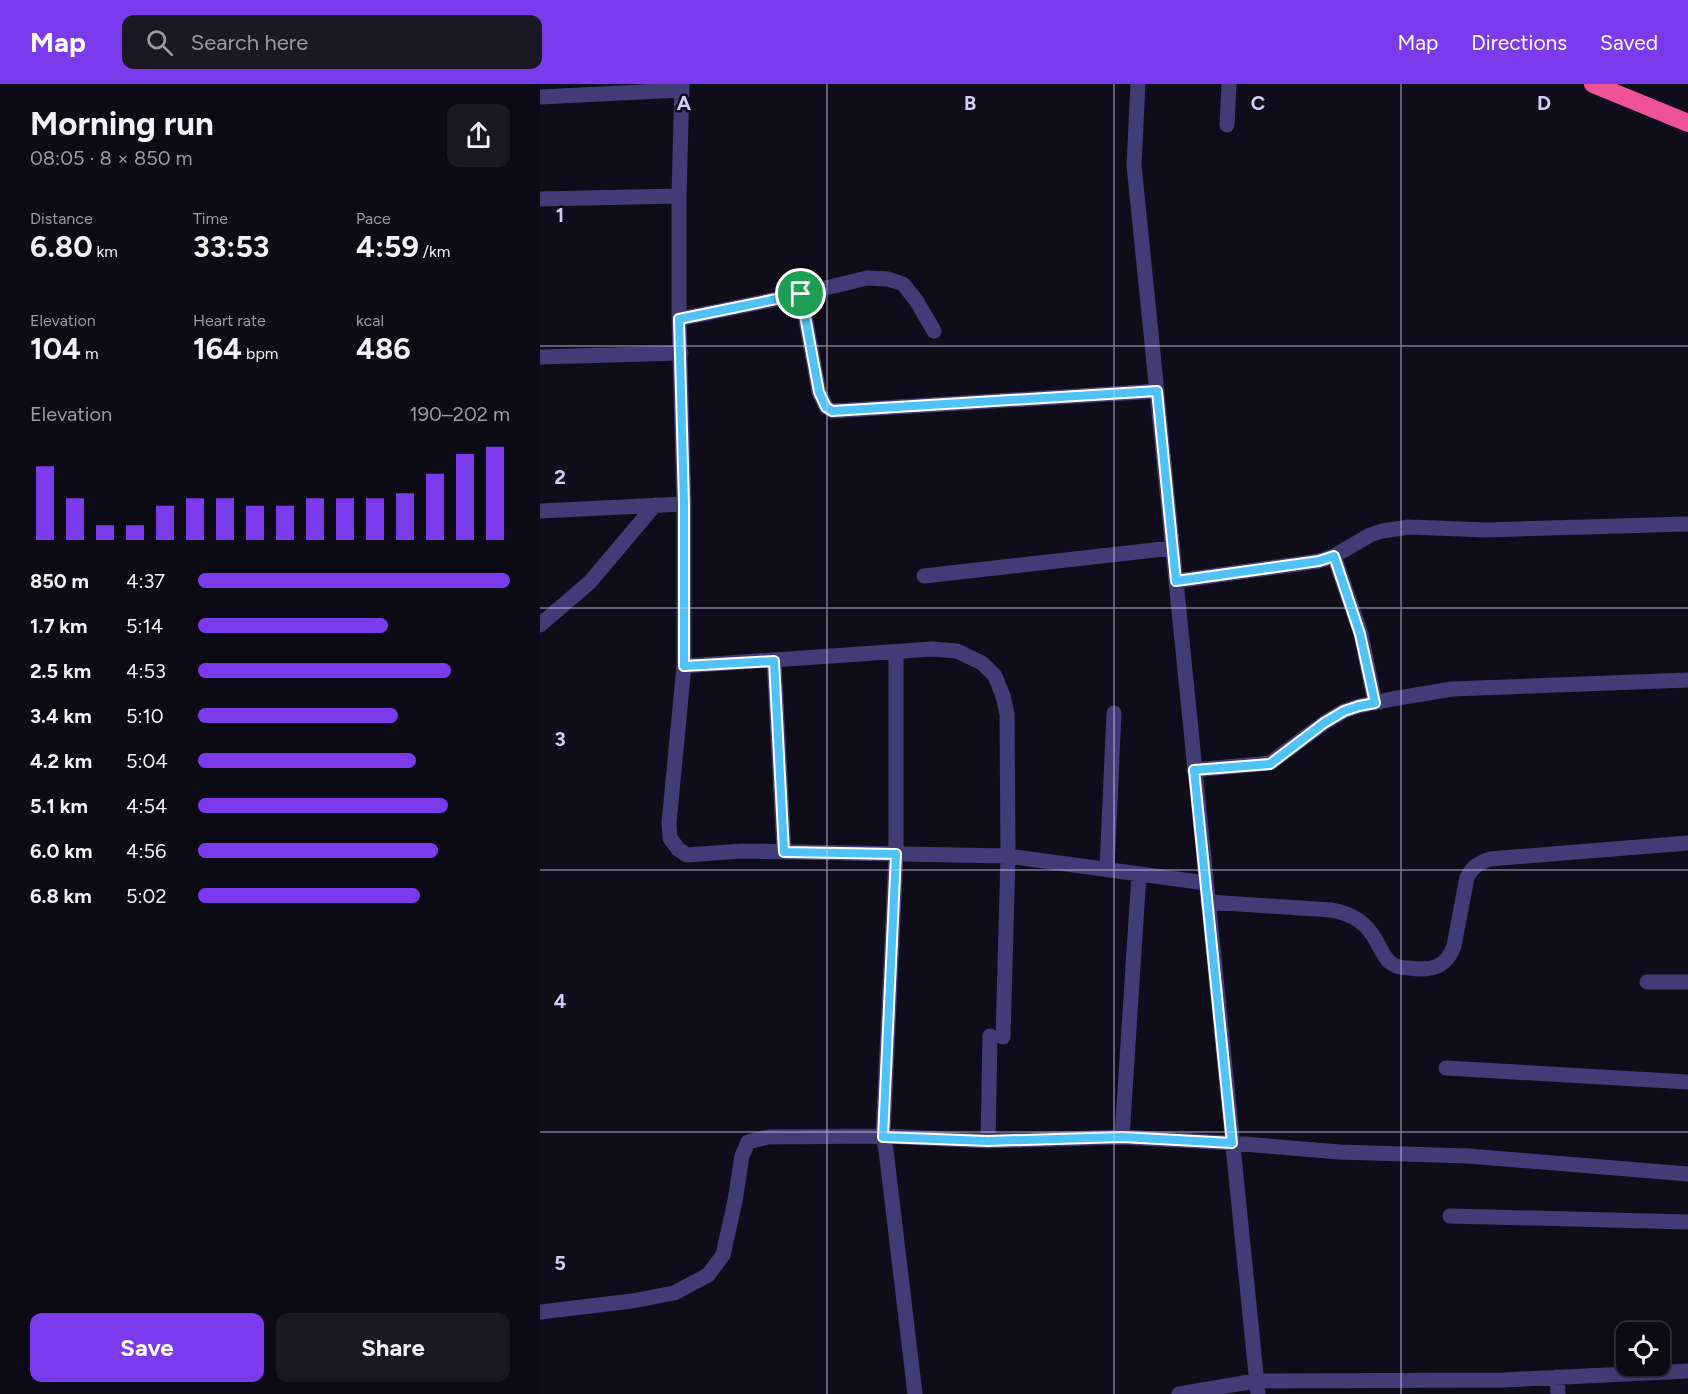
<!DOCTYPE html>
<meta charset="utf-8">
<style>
body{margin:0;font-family:Figtree,sans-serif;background:#1a1822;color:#f1f3f6;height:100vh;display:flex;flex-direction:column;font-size:22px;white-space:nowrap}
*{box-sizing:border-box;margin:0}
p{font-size:20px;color:#9a9aa0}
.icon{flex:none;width:33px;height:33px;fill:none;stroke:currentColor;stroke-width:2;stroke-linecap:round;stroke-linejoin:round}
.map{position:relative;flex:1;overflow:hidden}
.drawer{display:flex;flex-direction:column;background:#0c0a14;width:540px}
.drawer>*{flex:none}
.buttons{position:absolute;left:1076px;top:1238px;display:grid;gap:12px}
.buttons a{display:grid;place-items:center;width:54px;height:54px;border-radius:12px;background:#0c0a14;box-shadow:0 6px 24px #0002,0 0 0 2px #2c2b34;font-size:30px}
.pin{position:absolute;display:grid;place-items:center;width:51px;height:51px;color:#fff;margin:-26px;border:3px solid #fff;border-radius:50%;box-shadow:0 2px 6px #0007}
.round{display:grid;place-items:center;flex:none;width:63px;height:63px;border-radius:12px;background:#1a1822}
.summary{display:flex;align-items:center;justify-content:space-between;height:102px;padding:0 30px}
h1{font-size:33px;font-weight:700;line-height:45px}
.figures{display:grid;grid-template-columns:repeat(3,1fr);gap:9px;height:102px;padding:6px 30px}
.figures div{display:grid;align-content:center}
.figures b{font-size:30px;font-weight:700}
.figures small{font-size:16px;font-weight:400}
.figures p{font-size:16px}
.chart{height:168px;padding:12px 30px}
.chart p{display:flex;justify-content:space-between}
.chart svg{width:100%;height:108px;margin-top:6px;stroke:#7c3aed;stroke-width:6}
.cta{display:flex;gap:12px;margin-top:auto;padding:12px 30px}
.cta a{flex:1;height:69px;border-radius:12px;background:#7c3aed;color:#fff;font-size:24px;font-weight:700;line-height:69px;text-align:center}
.cta a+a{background:#1a1822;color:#f1f3f6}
ul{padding:0 30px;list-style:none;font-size:20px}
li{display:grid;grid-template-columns:96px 72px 1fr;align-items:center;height:45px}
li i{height:15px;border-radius:8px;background:#7c3aed}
header{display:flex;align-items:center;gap:36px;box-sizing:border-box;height:84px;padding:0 30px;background:#7c3aed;color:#fff}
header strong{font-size:28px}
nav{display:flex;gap:33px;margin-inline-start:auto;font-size:21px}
.search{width:420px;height:54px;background:#1a1822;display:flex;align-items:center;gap:15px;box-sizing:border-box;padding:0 21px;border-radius:12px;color:#9a9aa0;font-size:22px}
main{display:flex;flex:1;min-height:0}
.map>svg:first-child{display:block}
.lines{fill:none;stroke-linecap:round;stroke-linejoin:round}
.street{stroke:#413c76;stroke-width:15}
.highway{stroke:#ef5295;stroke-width:18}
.route-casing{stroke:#fff;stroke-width:12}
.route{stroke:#4fc3f7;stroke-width:8}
.grid{fill:none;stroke:#d3ccfa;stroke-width:1.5;stroke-opacity:0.55}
.grid-label{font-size:20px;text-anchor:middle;font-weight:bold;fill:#d3ccfa;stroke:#100d1b;stroke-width:5;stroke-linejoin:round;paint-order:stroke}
</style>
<header>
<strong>Map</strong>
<div class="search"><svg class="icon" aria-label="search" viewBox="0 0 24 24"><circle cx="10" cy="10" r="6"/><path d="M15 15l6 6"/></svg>Search here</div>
<nav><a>Map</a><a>Directions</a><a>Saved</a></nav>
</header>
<main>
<section class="drawer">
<div class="summary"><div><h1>Morning run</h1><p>08:05 · 8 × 850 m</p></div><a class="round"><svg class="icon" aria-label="share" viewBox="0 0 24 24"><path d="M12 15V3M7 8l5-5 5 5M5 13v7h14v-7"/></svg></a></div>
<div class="figures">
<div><p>Distance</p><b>6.80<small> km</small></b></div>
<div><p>Time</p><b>33:53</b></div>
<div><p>Pace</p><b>4:59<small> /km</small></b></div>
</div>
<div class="figures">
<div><p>Elevation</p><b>104<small> m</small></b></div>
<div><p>Heart rate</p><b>164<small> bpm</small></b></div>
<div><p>kcal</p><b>486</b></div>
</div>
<div class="chart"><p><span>Elevation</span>190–202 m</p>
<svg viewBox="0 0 160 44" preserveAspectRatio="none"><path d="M5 44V14M15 44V27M25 44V38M35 44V38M45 44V30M55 44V27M65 44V27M75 44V30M85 44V30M95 44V27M105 44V27M115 44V27M125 44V25M135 44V17M145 44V9M155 44V6"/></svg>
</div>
<ul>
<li><b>850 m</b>4:37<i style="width:100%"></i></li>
<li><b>1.7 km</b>5:14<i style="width:61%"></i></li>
<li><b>2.5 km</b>4:53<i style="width:81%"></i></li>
<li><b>3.4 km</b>5:10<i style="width:64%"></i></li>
<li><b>4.2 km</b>5:04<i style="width:70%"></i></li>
<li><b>5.1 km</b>4:54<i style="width:80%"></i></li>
<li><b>6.0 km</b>4:56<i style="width:77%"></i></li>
<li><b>6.8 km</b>5:02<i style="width:71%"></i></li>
</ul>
<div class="cta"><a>Save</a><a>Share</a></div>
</section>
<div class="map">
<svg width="1148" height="1310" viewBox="0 0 1148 1310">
<rect width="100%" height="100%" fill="#100d1b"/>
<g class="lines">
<!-- street -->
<path class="street" d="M142,0L139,112V235L144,420V582L129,739L130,754L138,765L147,771L202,767L468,772L666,799
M598,0L594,81L718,1310
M0,13L141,6
M687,41L689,0
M0,115L139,112
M261,210L279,308L286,323L292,327L617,307
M139,235L261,210L327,194L348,195L363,200L376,216L394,247
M0,273L141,269
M0,427L144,420
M794,472L821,550L835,619
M384,492L632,464
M636,497L779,477L794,472L830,451L842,447L869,443L946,446L1148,440
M0,541L50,498L115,421
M356,568V770L343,1052L346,1066L375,1310
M234,577L244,768
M144,582L392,565L417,567L442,579L455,592L463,612L467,630L468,772L463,953
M654,686L730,679L784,639L804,627L819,622L852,615L912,605L1148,596
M567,785L574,629
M668,818L791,826C814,830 827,839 838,860C842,867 845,875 851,879C856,883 863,884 869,884C891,887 906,884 914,862L927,793C933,782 939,779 950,775L1148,759
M1107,898H1148
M906,984L1148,998
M582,1053L599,790
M448,1057L450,952
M910,1132L1148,1138
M0,1228L92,1217L134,1209L168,1191L183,1171L195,1117L202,1072L208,1058L228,1053L343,1052L448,1057L582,1053L692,1059L799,1068L928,1072L1148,1090
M1017,1293L1018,1310
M639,1310L716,1297L963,1296L1148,1287"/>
<!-- highway -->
<path class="highway" d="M1053,0L1148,39"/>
</g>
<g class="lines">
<defs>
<path id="route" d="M261,210L279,308L286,323L292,327L617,307L636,497L779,477L794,472L820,550L835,619L819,622L804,627L784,639L730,680L654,686L692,1059L582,1053L448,1057L343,1053L356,770L244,768L234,577L144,582V420L139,235Z"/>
</defs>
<!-- route casing -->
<use href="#route" class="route-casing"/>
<!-- route -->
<use href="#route" class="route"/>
</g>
<!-- grid -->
<path class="grid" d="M287,0V1310M574,0V1310M861,0V1310M0,262H1148M0,524H1148M0,786H1148M0,1048H1148"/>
<g class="grid-label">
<text x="144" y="26">A</text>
<text x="430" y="26">B</text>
<text x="718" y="26">C</text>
<text x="1004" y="26">D</text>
<text x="20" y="138">1</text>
<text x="20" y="400">2</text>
<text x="20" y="662">3</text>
<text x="20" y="924">4</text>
<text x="20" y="1186">5</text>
</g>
</svg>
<div class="buttons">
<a><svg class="icon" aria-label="locate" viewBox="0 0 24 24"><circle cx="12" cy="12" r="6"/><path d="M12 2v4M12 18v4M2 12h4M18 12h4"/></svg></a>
</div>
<div class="pin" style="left:261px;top:210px;background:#1e9e55"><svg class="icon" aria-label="arrive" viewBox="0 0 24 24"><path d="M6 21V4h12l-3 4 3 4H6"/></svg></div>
</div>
</main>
